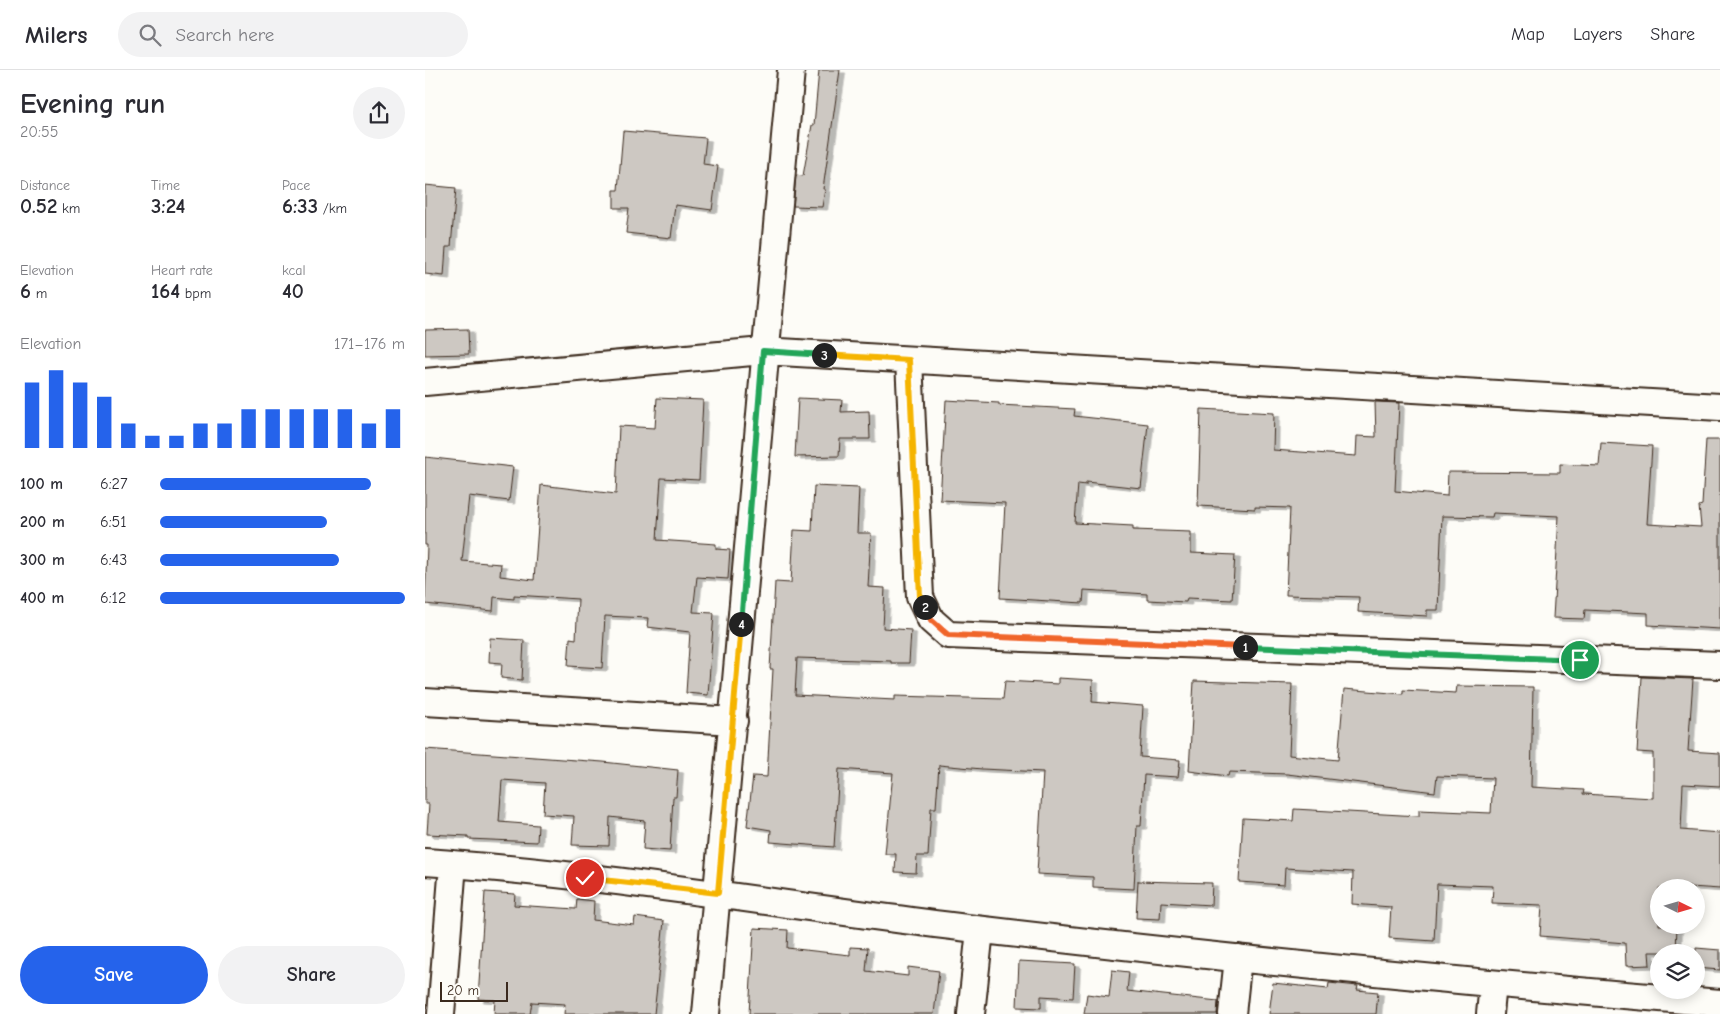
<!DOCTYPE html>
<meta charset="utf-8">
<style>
body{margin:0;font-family:"Comic Neue",sans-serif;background:#f2f2f3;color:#2b2b33;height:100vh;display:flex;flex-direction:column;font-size:19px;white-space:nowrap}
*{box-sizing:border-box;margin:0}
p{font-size:16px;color:#7c7c81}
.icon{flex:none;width:28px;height:28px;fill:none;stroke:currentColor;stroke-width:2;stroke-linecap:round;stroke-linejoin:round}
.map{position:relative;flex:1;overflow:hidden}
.panel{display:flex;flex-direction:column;background:#fff;width:425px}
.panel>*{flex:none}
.needle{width:32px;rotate:95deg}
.tools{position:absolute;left:1225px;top:809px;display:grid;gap:10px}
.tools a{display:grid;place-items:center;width:55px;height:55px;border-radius:50%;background:#fff;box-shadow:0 2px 12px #0003;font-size:25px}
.scale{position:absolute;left:15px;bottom:12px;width:68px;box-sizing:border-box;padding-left:5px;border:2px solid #3b2a1e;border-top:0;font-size:14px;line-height:18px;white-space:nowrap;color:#3b2a1e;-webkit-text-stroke:4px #fdfcf7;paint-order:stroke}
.pin{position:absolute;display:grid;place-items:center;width:42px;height:42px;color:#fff;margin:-21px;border:2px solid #fff;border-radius:50%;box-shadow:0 1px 5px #0007}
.km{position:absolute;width:25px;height:25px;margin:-12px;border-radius:50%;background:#222;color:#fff;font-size:14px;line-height:25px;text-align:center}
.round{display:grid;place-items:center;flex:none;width:52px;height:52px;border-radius:26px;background:#f2f2f3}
.overview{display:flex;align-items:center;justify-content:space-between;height:85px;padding:0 20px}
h1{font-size:28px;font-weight:800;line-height:38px}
.figures{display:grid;grid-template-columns:repeat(3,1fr);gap:8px;height:85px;padding:5px 20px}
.figures div{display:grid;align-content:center}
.figures b{font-size:21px;font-weight:800}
.figures small{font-size:14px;font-weight:400}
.figures p{font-size:14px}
.chart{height:140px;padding:10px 20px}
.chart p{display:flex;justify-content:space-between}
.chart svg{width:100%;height:90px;margin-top:5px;stroke:#2563eb;stroke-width:6}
.action{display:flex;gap:10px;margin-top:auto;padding:10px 20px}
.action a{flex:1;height:58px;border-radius:30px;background:#2563eb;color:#fff;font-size:20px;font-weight:800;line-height:58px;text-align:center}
.action a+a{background:#f2f2f3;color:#2b2b33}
ul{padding:0 20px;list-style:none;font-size:16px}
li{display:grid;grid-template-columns:80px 60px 1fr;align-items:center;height:38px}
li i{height:12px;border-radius:6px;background:#2563eb}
header{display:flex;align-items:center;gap:30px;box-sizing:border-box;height:70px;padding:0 25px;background:#fff;border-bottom:1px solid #e1e1e2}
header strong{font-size:24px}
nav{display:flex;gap:28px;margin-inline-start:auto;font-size:18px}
.search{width:350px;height:45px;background:#f2f2f3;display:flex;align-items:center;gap:12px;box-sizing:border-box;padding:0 18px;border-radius:28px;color:#7c7c81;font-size:19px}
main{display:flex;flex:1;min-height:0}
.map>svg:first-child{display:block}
.building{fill:#cdc8c2;stroke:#3b2a1e;filter:url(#shadow)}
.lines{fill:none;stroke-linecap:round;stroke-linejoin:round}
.street-casing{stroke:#3b2a1e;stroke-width:30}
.street{stroke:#fdfcf7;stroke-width:26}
.split-1-casing{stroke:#fff;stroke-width:10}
.split-2-casing{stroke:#fff;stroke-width:10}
.split-3-casing{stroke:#fff;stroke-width:10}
.split-4-casing{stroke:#fff;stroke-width:10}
.split-5-casing{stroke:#fff;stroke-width:10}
.split-1{stroke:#22a559;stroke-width:6}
.split-2{stroke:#f0652b;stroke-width:6}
.split-3{stroke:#f5b400;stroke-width:6}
.split-4{stroke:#22a559;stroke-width:6}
.split-5{stroke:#f5b400;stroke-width:6}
</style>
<header>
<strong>Milers</strong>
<div class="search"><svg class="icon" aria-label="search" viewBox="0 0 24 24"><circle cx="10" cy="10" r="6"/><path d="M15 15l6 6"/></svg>Search here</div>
<nav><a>Map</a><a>Layers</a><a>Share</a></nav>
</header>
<main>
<section class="panel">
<div class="overview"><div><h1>Evening run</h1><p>20:55</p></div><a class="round"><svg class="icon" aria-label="share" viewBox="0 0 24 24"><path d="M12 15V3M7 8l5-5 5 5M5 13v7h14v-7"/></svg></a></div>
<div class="figures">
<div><p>Distance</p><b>0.52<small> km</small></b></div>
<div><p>Time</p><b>3:24</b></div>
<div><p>Pace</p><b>6:33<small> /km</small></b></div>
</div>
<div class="figures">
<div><p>Elevation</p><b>6<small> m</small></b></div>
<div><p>Heart rate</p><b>164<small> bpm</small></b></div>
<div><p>kcal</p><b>40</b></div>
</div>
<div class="chart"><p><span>Elevation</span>171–176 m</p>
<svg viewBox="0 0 160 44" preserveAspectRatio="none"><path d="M5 44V12M15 44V6M25 44V12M35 44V19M45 44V32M55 44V38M65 44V38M75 44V32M85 44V32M95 44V25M105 44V25M115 44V25M125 44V25M135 44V25M145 44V32M155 44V25"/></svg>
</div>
<ul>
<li><b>100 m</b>6:27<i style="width:86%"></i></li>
<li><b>200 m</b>6:51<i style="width:68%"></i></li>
<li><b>300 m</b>6:43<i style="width:73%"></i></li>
<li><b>400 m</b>6:12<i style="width:100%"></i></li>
</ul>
<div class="action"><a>Save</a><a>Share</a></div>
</section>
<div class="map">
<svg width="1295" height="944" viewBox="0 0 1295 944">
<defs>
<filter id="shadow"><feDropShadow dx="5.5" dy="3" stdDeviation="0" flood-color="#0004"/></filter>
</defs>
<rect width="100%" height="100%" fill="#fdfcf7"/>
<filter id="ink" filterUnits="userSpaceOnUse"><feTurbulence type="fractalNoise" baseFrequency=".02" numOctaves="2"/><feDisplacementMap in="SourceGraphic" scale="10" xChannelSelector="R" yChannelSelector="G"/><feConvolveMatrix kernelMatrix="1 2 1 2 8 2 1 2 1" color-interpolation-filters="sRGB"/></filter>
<g filter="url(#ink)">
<!-- building -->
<path class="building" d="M394,0H415L398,119H400L397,137L368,136L371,105L378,106L387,55H389Z
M198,61L281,68L278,94L293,96L287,140L250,135L246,168L201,163L204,138H189V120H193Z
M0,115L31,118L26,177H21L19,206L0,204Z
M43,259L44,284L0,285V260Z
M232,328L278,330L274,410L236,408L232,470L291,474V479L305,480L303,509L272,507L268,542L289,543L283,625L261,623L265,562L222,557L223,548L180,546L177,598L143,596L145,568L151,569L153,529L89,525V529L69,527L68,541L0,534L2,475H0V387L88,397L84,431L44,426L37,491L76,494L75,506L109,510L116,415L191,424L194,356L230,358Z
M373,328L417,330L416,342L444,341L445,369H415L414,386L370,387Z
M521,330L574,333V335L650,339L649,346L723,354L716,418L661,412V415L653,414L650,453L708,456V460L766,462V483L810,485L807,530L762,528L761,532L722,530V524L659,520L658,533L575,528L580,433L515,430Z
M950,332L974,333L970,421L1022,426L1023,402L1135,403V394L1174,396L1176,373L1227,376L1222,454L1276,457L1274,436L1277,435L1281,370H1295V559L1223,555V543L1160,540L1159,549L1128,548L1134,446L1068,443L1067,447L1017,446L1013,540H1002V546L933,542L934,527L861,525L865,438L830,437V439L773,436L776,339L849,343L848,380L931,386L932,366L951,367Z
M389,416L434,418L432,463H446L443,517L460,518L458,558L486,560L484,593H466V591L372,588L370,625L470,630V626L578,629L580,611L633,614V608L668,610L667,632L718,636L715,687L755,690L753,707L719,705L716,756H712L709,819L668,817V807L612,804L618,702L557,699L514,695L511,738H506L503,786H492L491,803L470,802L471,784H460L468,703L414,699L409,777L345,772L346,760L322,756L328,706L342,707L348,599H345L350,512L366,513L369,460L387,461Z
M65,568L99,570L97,610L76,608L77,593L64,592Z
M1217,607L1268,609L1263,681L1295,683V716L1258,714L1256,760L1295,763V819L1251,816L1234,818V855H1252L1251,882H1224L1225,895L1201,896L1200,873L1115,866L1117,835L1067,833L1068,816L1012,814L1009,871L964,868L966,837L927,834L928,802L860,798L859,815L814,812L818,748L868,751L869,739L994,746V740L1066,743L1068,708L1012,706L1010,722L862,704L804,702L803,706L764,701L769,611L867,614L864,685L913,690L919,619L978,624V620L1031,623L1032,616L1108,617L1106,717L1159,720L1158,724L1228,728V683L1212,682Z
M0,679L178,692L253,700L251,727H248L245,781L218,779L220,751L185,747L184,776L147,775L149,746L118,744L120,713L77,710L74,752L113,755L112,772L43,769V766L2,764L4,734H0Z
M713,811L787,813L786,835L736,832L735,849L711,848Z
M60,822L90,824L89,835L151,839L152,829L169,831L168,850L209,855L210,847L239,851L229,944H139L140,934L107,932L105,944H69L70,930L53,929Z
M329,858L363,860L362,878L425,885V877L443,878L441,901L483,906V897L514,901L509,944H324Z
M1271,878L1295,880V900L1271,898Z
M594,891L650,894L648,928L616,926V938L592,937Z
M687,900L704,902L702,921L793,931L792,944H659L662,924L684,927Z
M848,913L903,919L904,913L933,916L932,920L953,922L951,944H844Z"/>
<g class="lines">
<defs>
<path id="street" d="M484,290L495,527L506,550L523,565L1295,595
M0,312L338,281L1295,337
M0,632L309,651
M0,792C187,805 372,838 559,860C804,889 1049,913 1295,933
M16,944L28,794
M281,944C311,629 335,314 366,0
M546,944L555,860
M807,944L813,888
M1065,944L1068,914"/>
</defs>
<!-- street casing -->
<use href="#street" class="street-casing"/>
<!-- street -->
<use href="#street" class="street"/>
</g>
</g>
<g class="lines" filter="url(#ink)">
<defs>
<path id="split-1" d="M820,577L1155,590"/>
<path id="split-2" d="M500,537L506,550L523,565L820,577"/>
<path id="split-3" d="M399,285L484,290L495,527L500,537"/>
<path id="split-4" d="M316,554L338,281L399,285"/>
<path id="split-5" d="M160,808L293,823L316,554"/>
</defs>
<!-- split-1 casing -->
<use href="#split-1" class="split-1-casing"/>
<!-- split-2 casing -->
<use href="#split-2" class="split-2-casing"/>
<!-- split-3 casing -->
<use href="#split-3" class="split-3-casing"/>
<!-- split-4 casing -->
<use href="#split-4" class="split-4-casing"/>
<!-- split-5 casing -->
<use href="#split-5" class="split-5-casing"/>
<!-- split-1 -->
<use href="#split-1" class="split-1"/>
<!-- split-2 -->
<use href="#split-2" class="split-2"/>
<!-- split-3 -->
<use href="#split-3" class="split-3"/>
<!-- split-4 -->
<use href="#split-4" class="split-4"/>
<!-- split-5 -->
<use href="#split-5" class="split-5"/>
</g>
</svg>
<div class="tools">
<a><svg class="needle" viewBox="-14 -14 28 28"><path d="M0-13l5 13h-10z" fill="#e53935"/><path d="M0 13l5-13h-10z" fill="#7c7c81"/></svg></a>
<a><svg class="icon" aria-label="layers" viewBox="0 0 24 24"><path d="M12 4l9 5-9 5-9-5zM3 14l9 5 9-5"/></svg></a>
</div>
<div class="scale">20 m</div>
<div class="pin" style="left:1155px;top:590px;background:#1e9e55"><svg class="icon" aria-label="arrive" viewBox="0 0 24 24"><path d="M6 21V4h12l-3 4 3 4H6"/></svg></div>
<div class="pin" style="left:160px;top:808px;background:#d93025"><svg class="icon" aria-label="check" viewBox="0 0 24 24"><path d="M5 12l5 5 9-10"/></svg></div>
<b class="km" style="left:820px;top:577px">1</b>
<b class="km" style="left:500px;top:537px">2</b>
<b class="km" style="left:399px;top:285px">3</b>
<b class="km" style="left:316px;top:554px">4</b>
</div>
</main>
